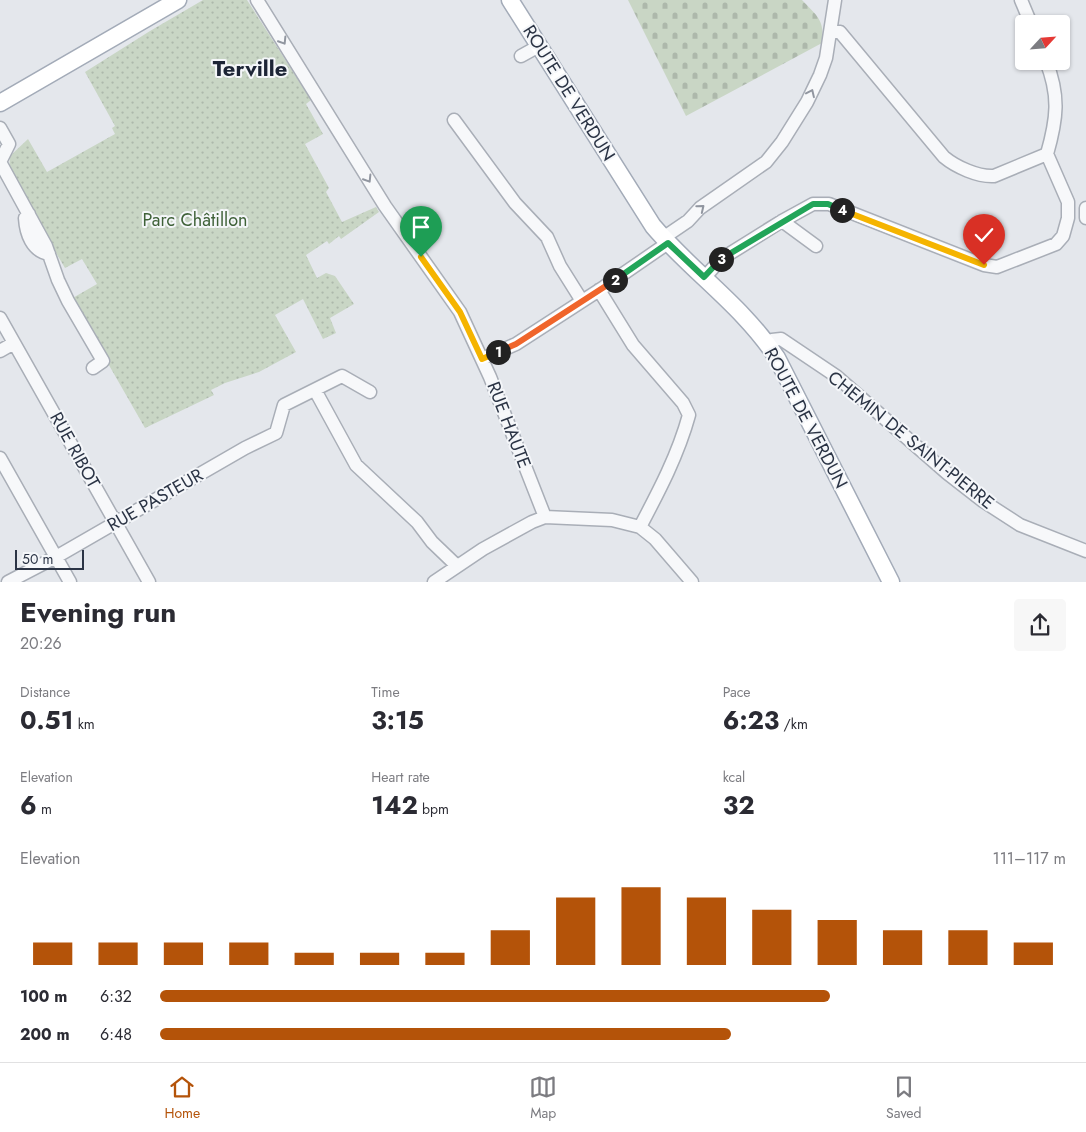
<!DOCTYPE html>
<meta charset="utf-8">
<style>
body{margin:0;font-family:Jost,sans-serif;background:#f7f7f7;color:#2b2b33;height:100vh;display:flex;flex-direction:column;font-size:19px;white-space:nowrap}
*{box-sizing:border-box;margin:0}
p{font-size:16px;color:#7c7c81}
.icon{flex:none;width:28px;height:28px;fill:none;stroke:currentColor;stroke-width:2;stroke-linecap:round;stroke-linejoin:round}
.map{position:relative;height:582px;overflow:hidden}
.panel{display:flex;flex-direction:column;background:#fff;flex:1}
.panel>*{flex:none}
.needle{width:32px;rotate:64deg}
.buttons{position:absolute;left:1015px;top:15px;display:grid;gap:10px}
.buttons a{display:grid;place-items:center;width:55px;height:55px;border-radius:5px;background:#fff;box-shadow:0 1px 4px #0004;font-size:25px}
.scale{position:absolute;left:15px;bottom:12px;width:69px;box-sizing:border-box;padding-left:5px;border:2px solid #2b3445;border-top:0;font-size:14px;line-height:18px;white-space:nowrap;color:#2b3445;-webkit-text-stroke:4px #f4f6f9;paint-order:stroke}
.pin{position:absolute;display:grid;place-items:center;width:42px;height:42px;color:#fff;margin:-51px -21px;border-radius:50% 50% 50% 0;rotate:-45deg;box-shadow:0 0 5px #0007}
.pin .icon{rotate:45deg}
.km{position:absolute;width:25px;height:25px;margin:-12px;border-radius:50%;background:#222;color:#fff;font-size:14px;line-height:25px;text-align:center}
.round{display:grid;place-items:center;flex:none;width:52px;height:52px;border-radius:5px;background:#f7f7f7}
.overview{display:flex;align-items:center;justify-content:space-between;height:85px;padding:0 20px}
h1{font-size:28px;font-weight:700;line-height:38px}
.metrics{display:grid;grid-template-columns:repeat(3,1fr);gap:8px;height:85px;padding:5px 20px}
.metrics div{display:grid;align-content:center}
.metrics b{font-size:25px;font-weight:700}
.metrics small{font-size:14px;font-weight:400}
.metrics p{font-size:14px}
.chart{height:140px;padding:10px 20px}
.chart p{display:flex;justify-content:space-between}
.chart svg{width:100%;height:90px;margin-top:5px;stroke:#b45309;stroke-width:6}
ul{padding:0 20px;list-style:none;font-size:16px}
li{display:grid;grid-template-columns:80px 60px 1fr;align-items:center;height:38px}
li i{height:12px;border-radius:6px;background:#b45309}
.tabs{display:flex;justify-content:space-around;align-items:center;height:70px;border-top:1px solid #e1e1e2;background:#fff;font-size:14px;color:#7c7c81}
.tabs a{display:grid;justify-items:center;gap:2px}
.tabs .active{color:#b45309}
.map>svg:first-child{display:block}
.cemetery{fill:url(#cemetery-stones)}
.park{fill:url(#park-dots)}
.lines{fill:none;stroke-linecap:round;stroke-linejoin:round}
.minor-casing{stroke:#a9aeb7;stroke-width:15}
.major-casing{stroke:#a3abb8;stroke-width:19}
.minor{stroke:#f7f8fa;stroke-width:12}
.major{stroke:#fff;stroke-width:16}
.oneway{stroke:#9196a0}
.split-1-casing{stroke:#fff;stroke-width:10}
.split-2-casing{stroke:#fff;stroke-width:10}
.split-3-casing{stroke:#fff;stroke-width:10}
.split-4-casing{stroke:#fff;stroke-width:10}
.split-5-casing{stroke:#fff;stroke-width:10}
.split-1{stroke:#f5b400;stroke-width:6}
.split-2{stroke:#f0652b;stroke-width:6}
.split-3{stroke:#22a559;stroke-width:6}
.split-4{stroke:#22a559;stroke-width:6}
.split-5{stroke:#f5b400;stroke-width:6}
.labels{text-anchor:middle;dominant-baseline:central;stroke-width:4;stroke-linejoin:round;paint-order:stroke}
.street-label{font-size:18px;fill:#2b3445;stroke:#f4f6f9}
.park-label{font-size:18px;fill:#3f6138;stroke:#f4f6f9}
.district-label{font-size:22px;font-weight:bold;fill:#1d2536;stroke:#f4f6f9}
</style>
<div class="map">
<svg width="1086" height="582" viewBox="0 0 1086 582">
<defs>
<pattern id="cemetery-stones" width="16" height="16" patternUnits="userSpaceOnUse" patternTransform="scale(1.25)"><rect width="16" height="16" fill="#c9d6c5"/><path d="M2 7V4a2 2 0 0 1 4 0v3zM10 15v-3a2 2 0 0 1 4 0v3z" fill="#adb8ab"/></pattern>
<pattern id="park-dots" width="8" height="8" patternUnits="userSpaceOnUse" patternTransform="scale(1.25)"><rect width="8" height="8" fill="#c9d6c5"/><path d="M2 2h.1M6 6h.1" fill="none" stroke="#adb8ab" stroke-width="1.8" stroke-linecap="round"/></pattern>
</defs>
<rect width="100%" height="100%" fill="#e4e7ec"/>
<!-- cemetery -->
<path class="cemetery" d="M628,0H802C817,16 825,20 822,43L686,116Z"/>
<!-- park -->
<path class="park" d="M203,0H247L311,100L306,104L323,134L305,144L329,188L326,192L342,222L376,207L379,212L341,239L339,236L329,244L327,241L306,255L317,278L326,273L335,276L354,304L330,318L336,333L323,339L303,299L275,315L296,352L259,372L225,383L211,390L214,395L145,428L71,299L97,284L82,259L65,268L9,173L10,156L28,139L47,172L115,134L112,128L115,126L85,72L150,31Z"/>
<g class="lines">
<defs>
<path id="minor" d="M257,0L385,206L460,312L490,377L545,517
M1021,0L1031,24
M831,31L840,32L944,157C956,167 978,177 994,176L1047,154C1057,119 1060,96 1046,61
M521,56L539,46
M454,120L515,203L547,237L560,266L582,301
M0,128L9,144L0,162
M0,162L46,246L58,280L68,301L103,361L93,368
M1086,208V218
M29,214L25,218C26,234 32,251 49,254
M782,221L816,246
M663,238L688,221L700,208L766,162L782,142L807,102L820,75L826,58L835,0
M705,277L721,259L782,221L813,204H829L984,265L997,267L1056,244L1063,236L1068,218V202L1047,154
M599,290L633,345L683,403L689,415C678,455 659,491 640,527
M0,318L149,582
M767,342L772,340L781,339L836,376L947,473L983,501L1020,525L1086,551
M0,351L14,343
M482,359L516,344L604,287L668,243
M315,390L356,465L417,522L432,542L457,566
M0,458L70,582
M8,582L56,557L245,448L276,433L284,405L342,376L370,392
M434,582L483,549L532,522L545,517L612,520L640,527L655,539L692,582"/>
<path id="major" d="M510,0L653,226C692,272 743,306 777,358L891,582
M0,103L178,0"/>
</defs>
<!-- minor casing -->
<use href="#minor" class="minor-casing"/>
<!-- major casing -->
<use href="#major" class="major-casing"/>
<!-- minor -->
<use href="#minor" class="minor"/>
<!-- major -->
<use href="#major" class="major"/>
</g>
<!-- one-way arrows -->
<defs><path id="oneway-chevron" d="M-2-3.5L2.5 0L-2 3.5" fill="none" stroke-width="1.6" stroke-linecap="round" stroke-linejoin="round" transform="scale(1.25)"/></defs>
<g class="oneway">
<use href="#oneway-chevron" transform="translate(283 41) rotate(58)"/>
<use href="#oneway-chevron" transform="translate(811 93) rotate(-65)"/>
<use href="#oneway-chevron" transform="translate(368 179) rotate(58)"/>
<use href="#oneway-chevron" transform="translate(701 208) rotate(-39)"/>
</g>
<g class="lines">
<defs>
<path id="split-1" d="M421,257L460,312L482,359L498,352"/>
<path id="split-2" d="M498,352L516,344L615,280"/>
<path id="split-3" d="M615,280L668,243L704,277L721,259"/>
<path id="split-4" d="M721,259L813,204H828L842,210"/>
<path id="split-5" d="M842,210L984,265"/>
</defs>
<!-- split-1 casing -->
<use href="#split-1" class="split-1-casing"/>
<!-- split-2 casing -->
<use href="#split-2" class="split-2-casing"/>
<!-- split-3 casing -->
<use href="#split-3" class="split-3-casing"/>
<!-- split-4 casing -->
<use href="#split-4" class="split-4-casing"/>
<!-- split-5 casing -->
<use href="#split-5" class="split-5-casing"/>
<!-- split-1 -->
<use href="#split-1" class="split-1"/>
<!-- split-2 -->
<use href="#split-2" class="split-2"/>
<!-- split-3 -->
<use href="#split-3" class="split-3"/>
<!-- split-4 -->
<use href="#split-4" class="split-4"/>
<!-- split-5 -->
<use href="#split-5" class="split-5"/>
</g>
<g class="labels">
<!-- street labels -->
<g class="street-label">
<text transform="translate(569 93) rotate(58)">ROUTE DE VERDUN</text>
<text transform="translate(806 418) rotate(62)">ROUTE DE VERDUN</text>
<text transform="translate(509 425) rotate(69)">RUE HAUTE</text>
<text transform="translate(911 440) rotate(39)">CHEMIN DE SAINT-PIERRE</text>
<text transform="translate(75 450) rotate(61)">RUE RIBOT</text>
<text transform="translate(155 500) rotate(-30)">RUE PASTEUR</text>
</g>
<!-- park labels -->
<g class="park-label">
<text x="195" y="220">Parc Châtillon</text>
</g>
<!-- district labels -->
<g class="district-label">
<text x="250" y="68">Terville</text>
</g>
</g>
</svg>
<div class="buttons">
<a><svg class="needle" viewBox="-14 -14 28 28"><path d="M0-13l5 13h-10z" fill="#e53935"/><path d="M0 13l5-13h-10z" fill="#7c7c81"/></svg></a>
</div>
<div class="scale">50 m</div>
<div class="pin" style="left:421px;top:257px;background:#1e9e55"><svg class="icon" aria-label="arrive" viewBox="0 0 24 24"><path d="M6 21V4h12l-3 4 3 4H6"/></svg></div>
<div class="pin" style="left:984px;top:265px;background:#d93025"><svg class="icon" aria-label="check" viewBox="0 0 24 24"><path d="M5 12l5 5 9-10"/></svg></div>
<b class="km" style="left:498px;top:352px">1</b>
<b class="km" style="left:615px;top:280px">2</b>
<b class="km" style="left:721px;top:259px">3</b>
<b class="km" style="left:842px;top:210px">4</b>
</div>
<section class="panel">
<div class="overview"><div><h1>Evening run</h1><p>20:26</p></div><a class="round"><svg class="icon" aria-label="share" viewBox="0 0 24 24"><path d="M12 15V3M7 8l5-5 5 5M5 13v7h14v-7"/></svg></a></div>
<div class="metrics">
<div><p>Distance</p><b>0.51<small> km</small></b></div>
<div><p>Time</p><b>3:15</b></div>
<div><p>Pace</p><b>6:23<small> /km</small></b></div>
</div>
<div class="metrics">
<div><p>Elevation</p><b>6<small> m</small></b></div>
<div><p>Heart rate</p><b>142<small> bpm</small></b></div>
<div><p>kcal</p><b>32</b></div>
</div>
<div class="chart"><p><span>Elevation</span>111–117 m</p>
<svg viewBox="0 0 160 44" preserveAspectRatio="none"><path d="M5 44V33M15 44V33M25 44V33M35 44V33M45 44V38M55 44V38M65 44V38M75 44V27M85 44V11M95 44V6M105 44V11M115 44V17M125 44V22M135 44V27M145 44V27M155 44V33"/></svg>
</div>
<ul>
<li><b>100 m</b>6:32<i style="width:74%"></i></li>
<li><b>200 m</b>6:48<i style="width:63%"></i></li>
</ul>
</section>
<nav class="tabs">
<a class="active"><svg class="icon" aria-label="home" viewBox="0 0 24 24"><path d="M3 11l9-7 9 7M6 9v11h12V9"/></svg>Home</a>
<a><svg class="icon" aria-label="map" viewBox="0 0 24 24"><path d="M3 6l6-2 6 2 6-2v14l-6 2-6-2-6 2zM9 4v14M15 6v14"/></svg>Map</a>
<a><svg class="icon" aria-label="saved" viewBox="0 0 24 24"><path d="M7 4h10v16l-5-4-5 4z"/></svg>Saved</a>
</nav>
